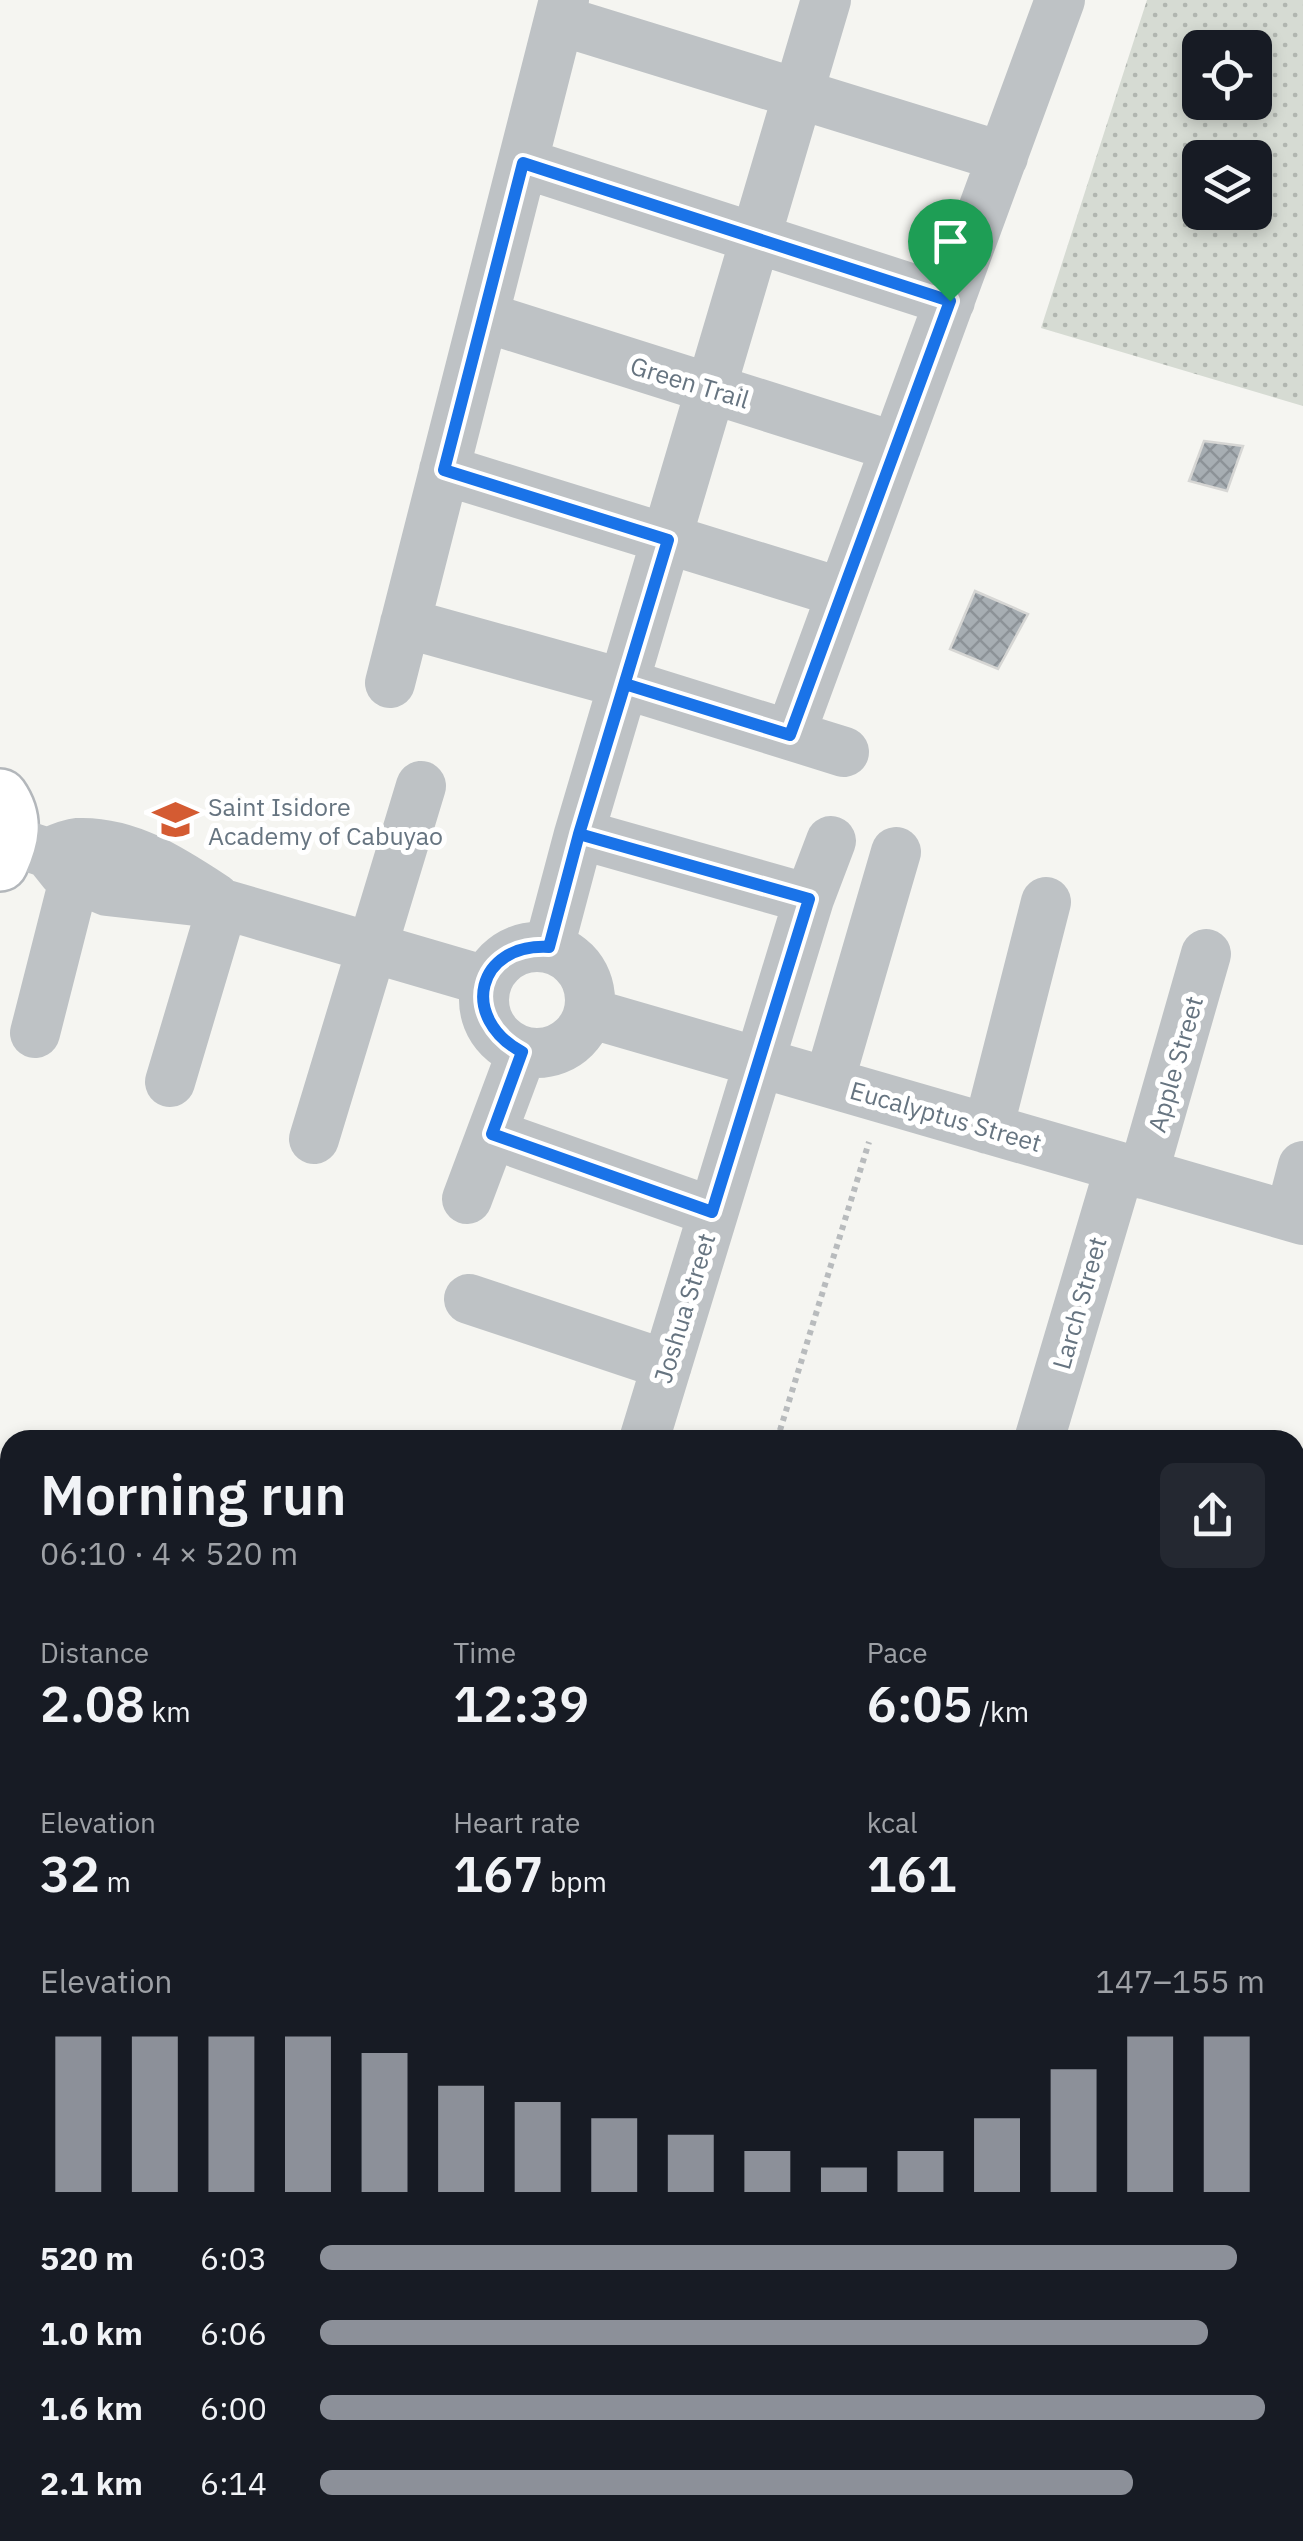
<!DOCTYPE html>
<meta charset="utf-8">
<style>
body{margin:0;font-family:"IBM Plex Sans",sans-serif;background:#242831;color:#f1f3f6;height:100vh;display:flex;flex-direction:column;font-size:38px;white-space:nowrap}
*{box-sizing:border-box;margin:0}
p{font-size:32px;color:#9ea1a6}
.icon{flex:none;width:55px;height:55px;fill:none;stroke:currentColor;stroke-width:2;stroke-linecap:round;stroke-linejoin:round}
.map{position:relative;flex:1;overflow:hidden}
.panel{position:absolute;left:0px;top:1430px;width:1305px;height:1112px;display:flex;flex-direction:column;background:#171b24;border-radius:30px 30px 0 0;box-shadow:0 5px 15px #0003}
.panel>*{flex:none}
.tools{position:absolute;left:1182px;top:30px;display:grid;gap:20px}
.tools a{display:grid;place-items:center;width:90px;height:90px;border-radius:15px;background:#171b24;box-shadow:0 5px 15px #0003;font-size:50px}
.pin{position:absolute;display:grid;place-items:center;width:85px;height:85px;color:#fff;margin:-102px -42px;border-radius:50% 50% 50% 0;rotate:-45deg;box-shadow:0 0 10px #0007}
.pin .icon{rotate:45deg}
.round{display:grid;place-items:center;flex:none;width:105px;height:105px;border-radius:15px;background:#242831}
.headline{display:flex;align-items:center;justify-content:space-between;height:170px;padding:0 40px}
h1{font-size:55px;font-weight:600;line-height:75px}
.figures{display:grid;grid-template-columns:repeat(3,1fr);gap:15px;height:170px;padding:10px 40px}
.figures div{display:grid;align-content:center}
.figures b{font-size:50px;font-weight:600}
.figures small{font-size:28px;font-weight:400}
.figures p{font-size:28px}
.chart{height:280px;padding:20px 40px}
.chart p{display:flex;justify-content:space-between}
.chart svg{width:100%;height:180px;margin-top:10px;stroke:#8c9099;stroke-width:6}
ul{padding:0 40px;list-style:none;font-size:32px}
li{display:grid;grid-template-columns:160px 120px 1fr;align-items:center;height:75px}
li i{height:25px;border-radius:12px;background:#8c9099}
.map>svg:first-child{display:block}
.grass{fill:url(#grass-dots);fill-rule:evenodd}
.building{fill:url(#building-cross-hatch);stroke:#d6d6d4;stroke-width:2.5}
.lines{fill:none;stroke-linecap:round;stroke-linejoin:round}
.secondary-casing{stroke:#b3b7bb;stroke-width:60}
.path{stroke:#b8bbbd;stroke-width:6;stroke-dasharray:5 5;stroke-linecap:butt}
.lane{stroke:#bec2c5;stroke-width:25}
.street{stroke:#bec2c5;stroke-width:50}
.secondary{stroke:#fff;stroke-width:55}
.route-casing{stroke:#fff;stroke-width:20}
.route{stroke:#1a73e8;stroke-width:12}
.labels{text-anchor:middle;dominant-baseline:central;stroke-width:10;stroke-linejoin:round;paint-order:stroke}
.street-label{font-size:25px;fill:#667480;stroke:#fff}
.poi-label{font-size:25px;fill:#667480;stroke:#fff;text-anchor:start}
</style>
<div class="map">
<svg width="1303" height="2541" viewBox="0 0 1303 2541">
<defs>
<pattern id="grass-dots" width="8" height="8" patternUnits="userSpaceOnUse" patternTransform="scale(2.5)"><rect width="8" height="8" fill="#d6dbd3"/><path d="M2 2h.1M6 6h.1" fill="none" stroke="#b1b6b0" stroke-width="1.8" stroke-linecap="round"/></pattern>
<pattern id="building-cross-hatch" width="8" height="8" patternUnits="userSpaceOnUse" patternTransform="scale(2.5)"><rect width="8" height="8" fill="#a7aeb3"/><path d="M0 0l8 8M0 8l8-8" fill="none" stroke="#8c9297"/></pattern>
</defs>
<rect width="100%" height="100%" fill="#f5f5f1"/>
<!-- grass -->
<path class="grass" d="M1147,0H1303V406L1041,328ZM1200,48H1255V102H1200ZM1200,158H1255V212H1200Z
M957,2533H1064L1091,2541H954Z"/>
<!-- building -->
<path class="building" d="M1204,441L1243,446L1227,491L1189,481Z
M975,591L1028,614L998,669L950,649Z"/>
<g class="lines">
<defs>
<path id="secondary" d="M0,797C16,820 11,839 0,863"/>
</defs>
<!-- secondary casing -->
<use href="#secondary" class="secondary-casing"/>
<!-- path -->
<path class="path" d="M777,1440L869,1142"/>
<!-- lane -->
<path class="lane" d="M1295,1853L1303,1826"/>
<!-- street -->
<path class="street" d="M559,20L1003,157
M523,163L950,301
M484,317L896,447
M444,470L842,593
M405,623L625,684L844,752
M390,683L564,0
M790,735L1060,0
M579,834L809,899
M11,841L48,853L64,873L107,891L223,904L486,981
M48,853C57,849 68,844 78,843C129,841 174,871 215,898
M484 1000a53 53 0 1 1 106 0a53 53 0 1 1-106 0Z
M549,947L579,834L826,0
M589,1013L1303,1220
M35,1033L74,880
M170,1082L223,904
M829,1082L896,852
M988,1129L1046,902
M492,1134L713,1212
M314,1139L421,786
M1143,1174L1206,954
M467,1199L522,1052
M1290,1216L1303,1166
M469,1299L667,1365
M644,1440L809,899L831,841
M1039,1440L1120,1167
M1295,1871L1303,1873
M1295,2026L1303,2028
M1295,2200L1303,2202
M1295,2406L1303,2378
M224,2532L250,2541
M806,2532L834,2541
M315,2541L318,2532
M714,2541L717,2532
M1257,2541L1260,2532"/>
<!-- secondary -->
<use href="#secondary" class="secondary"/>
</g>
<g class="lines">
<defs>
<path id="route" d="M950,301L523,163L444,470L668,540L579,834L549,947C476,943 459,1018 522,1052L492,1134L712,1212L809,899L579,834L625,684L790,735L950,301"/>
</defs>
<!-- route casing -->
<use href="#route" class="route-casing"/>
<!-- route -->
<use href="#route" class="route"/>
</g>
<!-- icons -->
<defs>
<symbol id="school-bare" viewBox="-9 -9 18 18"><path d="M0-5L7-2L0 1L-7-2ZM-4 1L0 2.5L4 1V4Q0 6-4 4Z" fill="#d45b32" stroke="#fff" stroke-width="2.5" paint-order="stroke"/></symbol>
</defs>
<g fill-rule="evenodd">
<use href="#school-bare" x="144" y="788" width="63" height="63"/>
</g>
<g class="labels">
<!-- street labels -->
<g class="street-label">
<text transform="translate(690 382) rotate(17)">Green Trail</text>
<text transform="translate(1175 1064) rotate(-74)">Apple Street</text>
<text transform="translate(946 1116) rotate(16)">Eucalyptus Street</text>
<text transform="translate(1079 1303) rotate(-74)">Larch Street</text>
<text transform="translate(684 1308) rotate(-73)">Joshua Street</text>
</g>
<!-- poi labels -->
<g class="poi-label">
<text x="208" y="806">Saint Isidore<tspan x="208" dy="29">Academy of Cabuyao</tspan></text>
</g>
</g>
</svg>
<div class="tools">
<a><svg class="icon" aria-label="locate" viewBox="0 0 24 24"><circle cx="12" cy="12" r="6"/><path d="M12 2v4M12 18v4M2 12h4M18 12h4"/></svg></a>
<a><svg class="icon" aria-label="layers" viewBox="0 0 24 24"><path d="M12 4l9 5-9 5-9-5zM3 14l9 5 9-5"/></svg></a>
</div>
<div class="pin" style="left:950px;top:301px;background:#1e9e55"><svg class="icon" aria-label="arrive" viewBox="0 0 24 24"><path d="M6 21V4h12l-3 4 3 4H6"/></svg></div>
<section class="panel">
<div class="headline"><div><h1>Morning run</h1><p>06:10 · 4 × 520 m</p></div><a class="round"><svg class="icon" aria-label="share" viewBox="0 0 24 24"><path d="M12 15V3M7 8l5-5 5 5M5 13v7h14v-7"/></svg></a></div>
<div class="figures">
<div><p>Distance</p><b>2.08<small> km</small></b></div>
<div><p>Time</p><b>12:39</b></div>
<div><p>Pace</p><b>6:05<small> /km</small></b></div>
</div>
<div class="figures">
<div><p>Elevation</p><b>32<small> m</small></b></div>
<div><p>Heart rate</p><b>167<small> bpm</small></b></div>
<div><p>kcal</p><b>161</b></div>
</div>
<div class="chart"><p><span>Elevation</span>147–155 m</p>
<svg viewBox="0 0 160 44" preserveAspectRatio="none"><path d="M5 44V6M15 44V6M25 44V6M35 44V6M45 44V10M55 44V18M65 44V22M75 44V26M85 44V30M95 44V34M105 44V38M115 44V34M125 44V26M135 44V14M145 44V6M155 44V6"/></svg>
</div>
<ul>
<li><b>520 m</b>6:03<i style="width:97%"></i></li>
<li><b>1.0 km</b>6:06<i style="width:94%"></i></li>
<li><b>1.6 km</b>6:00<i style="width:100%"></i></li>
<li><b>2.1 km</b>6:14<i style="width:86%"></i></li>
</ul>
</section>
</div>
